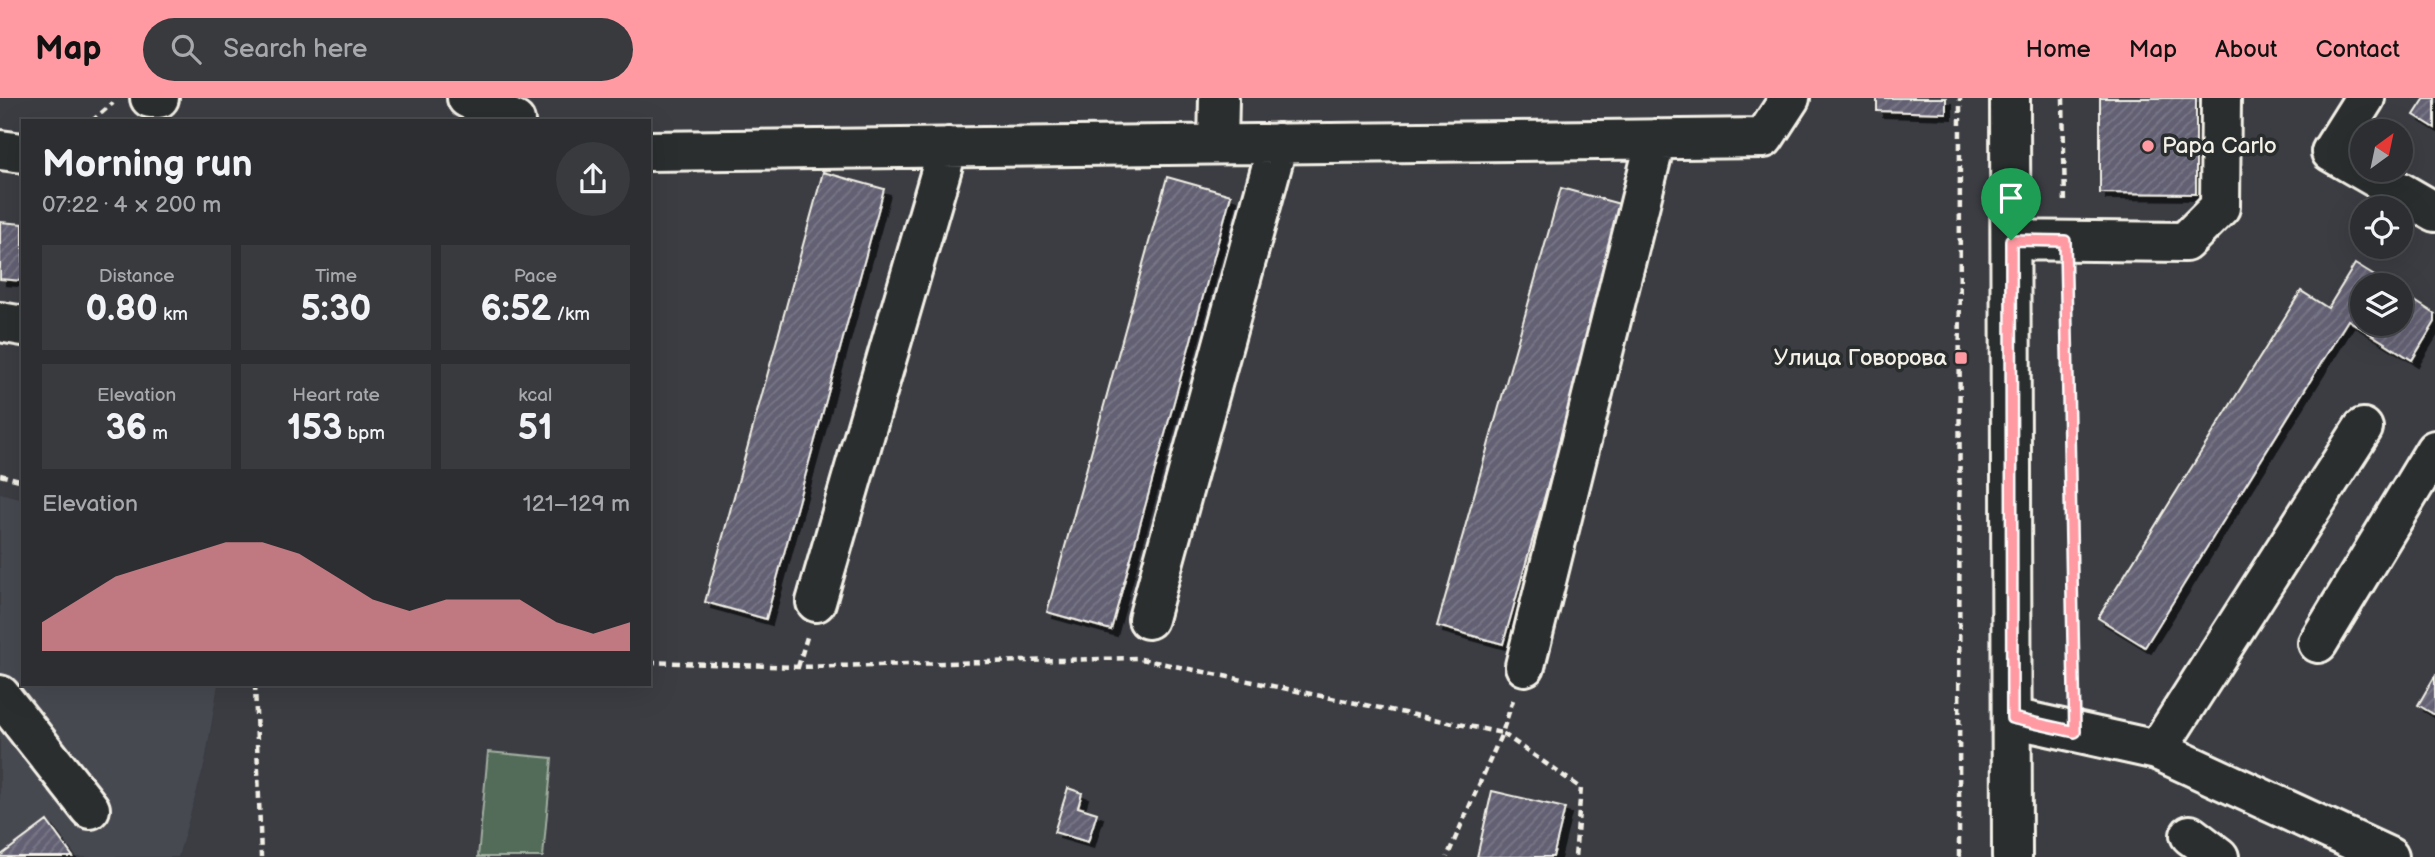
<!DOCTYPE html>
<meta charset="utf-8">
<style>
body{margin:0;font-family:"Balsamiq Sans",sans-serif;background:#383a3e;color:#f1f3f6;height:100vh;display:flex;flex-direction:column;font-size:26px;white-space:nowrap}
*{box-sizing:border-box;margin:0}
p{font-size:23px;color:#a6a8ac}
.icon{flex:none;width:38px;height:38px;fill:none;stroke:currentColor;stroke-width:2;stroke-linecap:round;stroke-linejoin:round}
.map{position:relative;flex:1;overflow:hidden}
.details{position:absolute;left:21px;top:21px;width:630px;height:567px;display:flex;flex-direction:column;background:#2c2e32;border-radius:0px;box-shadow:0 7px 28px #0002,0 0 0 2px #484a4d}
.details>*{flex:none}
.needle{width:46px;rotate:33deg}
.buttons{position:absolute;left:2350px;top:21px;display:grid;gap:14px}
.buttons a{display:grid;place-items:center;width:63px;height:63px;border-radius:50%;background:#2c2e32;box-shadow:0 7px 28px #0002,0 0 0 2px #484a4d;font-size:35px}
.pin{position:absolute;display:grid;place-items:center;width:60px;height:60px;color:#fff;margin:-72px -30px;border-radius:50% 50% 50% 0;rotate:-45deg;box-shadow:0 0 7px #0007}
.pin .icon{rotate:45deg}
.round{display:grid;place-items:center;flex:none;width:74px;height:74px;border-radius:37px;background:#383a3e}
.headline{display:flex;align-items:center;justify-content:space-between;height:119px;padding:0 21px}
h1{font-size:38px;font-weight:700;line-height:52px}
.stats{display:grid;grid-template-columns:repeat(3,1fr);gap:10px;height:119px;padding:7px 21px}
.stats div{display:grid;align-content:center;border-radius:0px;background:#383a3e;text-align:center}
.stats b{font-size:35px;font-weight:700}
.stats small{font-size:19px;font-weight:400}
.stats p{font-size:19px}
.chart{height:196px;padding:14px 21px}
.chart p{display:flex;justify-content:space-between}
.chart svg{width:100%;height:126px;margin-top:7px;fill:#ff9aa2;opacity:.7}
header{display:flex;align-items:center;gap:42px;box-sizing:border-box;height:98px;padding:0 35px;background:#ff9aa2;color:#111}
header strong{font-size:33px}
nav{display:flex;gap:38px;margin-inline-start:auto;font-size:24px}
.search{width:490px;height:63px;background:#383a3e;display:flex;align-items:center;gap:18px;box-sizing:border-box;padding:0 24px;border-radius:38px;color:#a6a8ac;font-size:26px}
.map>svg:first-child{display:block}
.built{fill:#474851}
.green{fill:#526c5a;stroke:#a3aea1;stroke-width:2}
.building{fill:url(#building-hatch);stroke:#f4f1e8;stroke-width:2;filter:url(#shadow)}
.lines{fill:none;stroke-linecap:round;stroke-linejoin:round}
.minor-casing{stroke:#f4f1e8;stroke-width:44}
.path{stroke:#f4f1e8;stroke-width:4.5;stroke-dasharray:7 5;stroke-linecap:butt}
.minor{stroke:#2a2d2e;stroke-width:38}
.route-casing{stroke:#fff;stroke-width:14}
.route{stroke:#ff9aa2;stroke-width:9}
.poi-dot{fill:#ff9aa2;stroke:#2a2d2e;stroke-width:2.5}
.labels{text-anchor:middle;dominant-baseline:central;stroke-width:7;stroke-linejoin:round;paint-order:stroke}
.poi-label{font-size:23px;fill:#f4f1e8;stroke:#2a2d2e;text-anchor:start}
</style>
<header>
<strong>Map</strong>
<div class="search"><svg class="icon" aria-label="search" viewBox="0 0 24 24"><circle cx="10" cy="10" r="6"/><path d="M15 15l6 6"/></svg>Search here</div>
<nav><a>Home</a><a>Map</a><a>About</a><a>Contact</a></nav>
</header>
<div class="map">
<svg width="2435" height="759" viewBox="0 0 2435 759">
<defs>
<pattern id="building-hatch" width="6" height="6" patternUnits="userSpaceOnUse" patternTransform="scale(1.75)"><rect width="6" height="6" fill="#636173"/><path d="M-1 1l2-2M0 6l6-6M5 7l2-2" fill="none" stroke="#7a7887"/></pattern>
<filter id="shadow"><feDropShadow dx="6" dy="6" stdDeviation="0" flood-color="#0009"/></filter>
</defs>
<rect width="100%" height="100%" fill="#3b3d43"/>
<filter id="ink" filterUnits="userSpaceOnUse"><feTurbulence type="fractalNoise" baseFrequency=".0143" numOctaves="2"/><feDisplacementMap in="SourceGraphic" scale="14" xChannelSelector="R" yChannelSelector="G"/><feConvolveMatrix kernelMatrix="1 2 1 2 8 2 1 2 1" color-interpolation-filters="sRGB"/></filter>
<g filter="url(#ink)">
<!-- built -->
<path class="built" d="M0,395L23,401V586H218L205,664L178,759H0Z"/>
<!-- green -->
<path class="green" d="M488,654L552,660L543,759H478Z"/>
<!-- building -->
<path class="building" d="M1877,0H1946V15L1877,13Z
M2100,0H2196V96L2100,95Z
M2425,0H2435V30L2414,17Z
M823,74L884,91L766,521L705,504Z
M1167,79L1231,97L1111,532L1047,514Z
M1561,90L1627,108L1503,546L1437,528Z
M0,124L23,126V183L0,181Z
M2355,166L2389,187H2362V226H2401V194L2435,216V224L2412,262L2348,222L2145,549L2098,520L2301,193L2328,210Z
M2435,578V617L2418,607Z
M1068,690L1082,695L1078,709L1097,715L1088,744L1054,734Z
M1492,693L1565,710L1553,759H1477Z
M47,723L73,759H0V758Z"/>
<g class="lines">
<defs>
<path id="minor" d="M150,0H159
M467,0L515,23
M2010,0L2012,759
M2365,0L2331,54L2435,114
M1218,46L1219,0
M0,52L23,55
M649,53L1764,40L1790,0
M2011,142L2185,144L2220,109L2221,0
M0,224L23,228
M816,504L948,49
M1148,521L1278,45
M2318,545L2435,352
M1525,568L1656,41
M0,597L90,711
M2012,620L2157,652L2389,759
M2157,652L2363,330
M2190,737L2219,759"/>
</defs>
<!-- minor casing -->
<use href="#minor" class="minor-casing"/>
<!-- path -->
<path class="path" d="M2063,0L2065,108
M92,23L113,5
M2066,179L2074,598
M0,377L23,383
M649,564L798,569L1136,560L1502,635L1447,759
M798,569L807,539
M255,586L261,759
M1513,602L1502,635L1581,690L1575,759
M1959,759L1960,0"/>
<!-- minor -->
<use href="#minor" class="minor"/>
</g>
</g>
<g class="lines" filter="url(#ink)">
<defs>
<path id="route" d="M2011,142L2065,143L2075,634L2012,620Z"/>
</defs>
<!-- route casing -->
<use href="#route" class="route-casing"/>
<!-- route -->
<use href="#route" class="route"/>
</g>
<!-- markers -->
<g class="poi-dot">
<circle cx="2148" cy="48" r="7"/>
<rect x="1954" y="253" width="14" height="14" rx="3.5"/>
</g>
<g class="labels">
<!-- poi labels -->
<g class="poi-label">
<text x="2162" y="48">Papa Carlo</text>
<text x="1947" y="260" text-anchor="end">Улица Говорова</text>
</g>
</g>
</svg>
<div class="buttons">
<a><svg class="needle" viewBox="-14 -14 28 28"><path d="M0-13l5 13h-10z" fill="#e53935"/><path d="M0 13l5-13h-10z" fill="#a6a8ac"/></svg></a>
<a><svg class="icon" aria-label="locate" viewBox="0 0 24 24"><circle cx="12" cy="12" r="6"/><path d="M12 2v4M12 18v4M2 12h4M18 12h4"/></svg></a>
<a><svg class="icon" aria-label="layers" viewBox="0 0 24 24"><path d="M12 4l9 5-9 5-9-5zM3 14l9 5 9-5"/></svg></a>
</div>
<div class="pin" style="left:2011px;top:142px;background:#1e9e55"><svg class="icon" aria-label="arrive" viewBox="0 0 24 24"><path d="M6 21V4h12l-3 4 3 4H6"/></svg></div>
<section class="details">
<div class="headline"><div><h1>Morning run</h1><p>07:22 · 4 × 200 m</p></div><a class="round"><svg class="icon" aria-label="share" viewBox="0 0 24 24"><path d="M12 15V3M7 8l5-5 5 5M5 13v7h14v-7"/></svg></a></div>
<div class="stats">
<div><p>Distance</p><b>0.80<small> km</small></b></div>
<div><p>Time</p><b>5:30</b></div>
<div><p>Pace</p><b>6:52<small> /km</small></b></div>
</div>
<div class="stats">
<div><p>Elevation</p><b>36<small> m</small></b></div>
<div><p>Heart rate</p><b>153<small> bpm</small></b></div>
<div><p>kcal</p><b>51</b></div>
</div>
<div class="chart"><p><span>Elevation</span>121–129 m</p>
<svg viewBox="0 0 160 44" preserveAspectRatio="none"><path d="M0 44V34L10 26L20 18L30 14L40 10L50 6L60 6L70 10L80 18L90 26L100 30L110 26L120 26L130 26L140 34L150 38L160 34V44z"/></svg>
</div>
</section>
</div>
